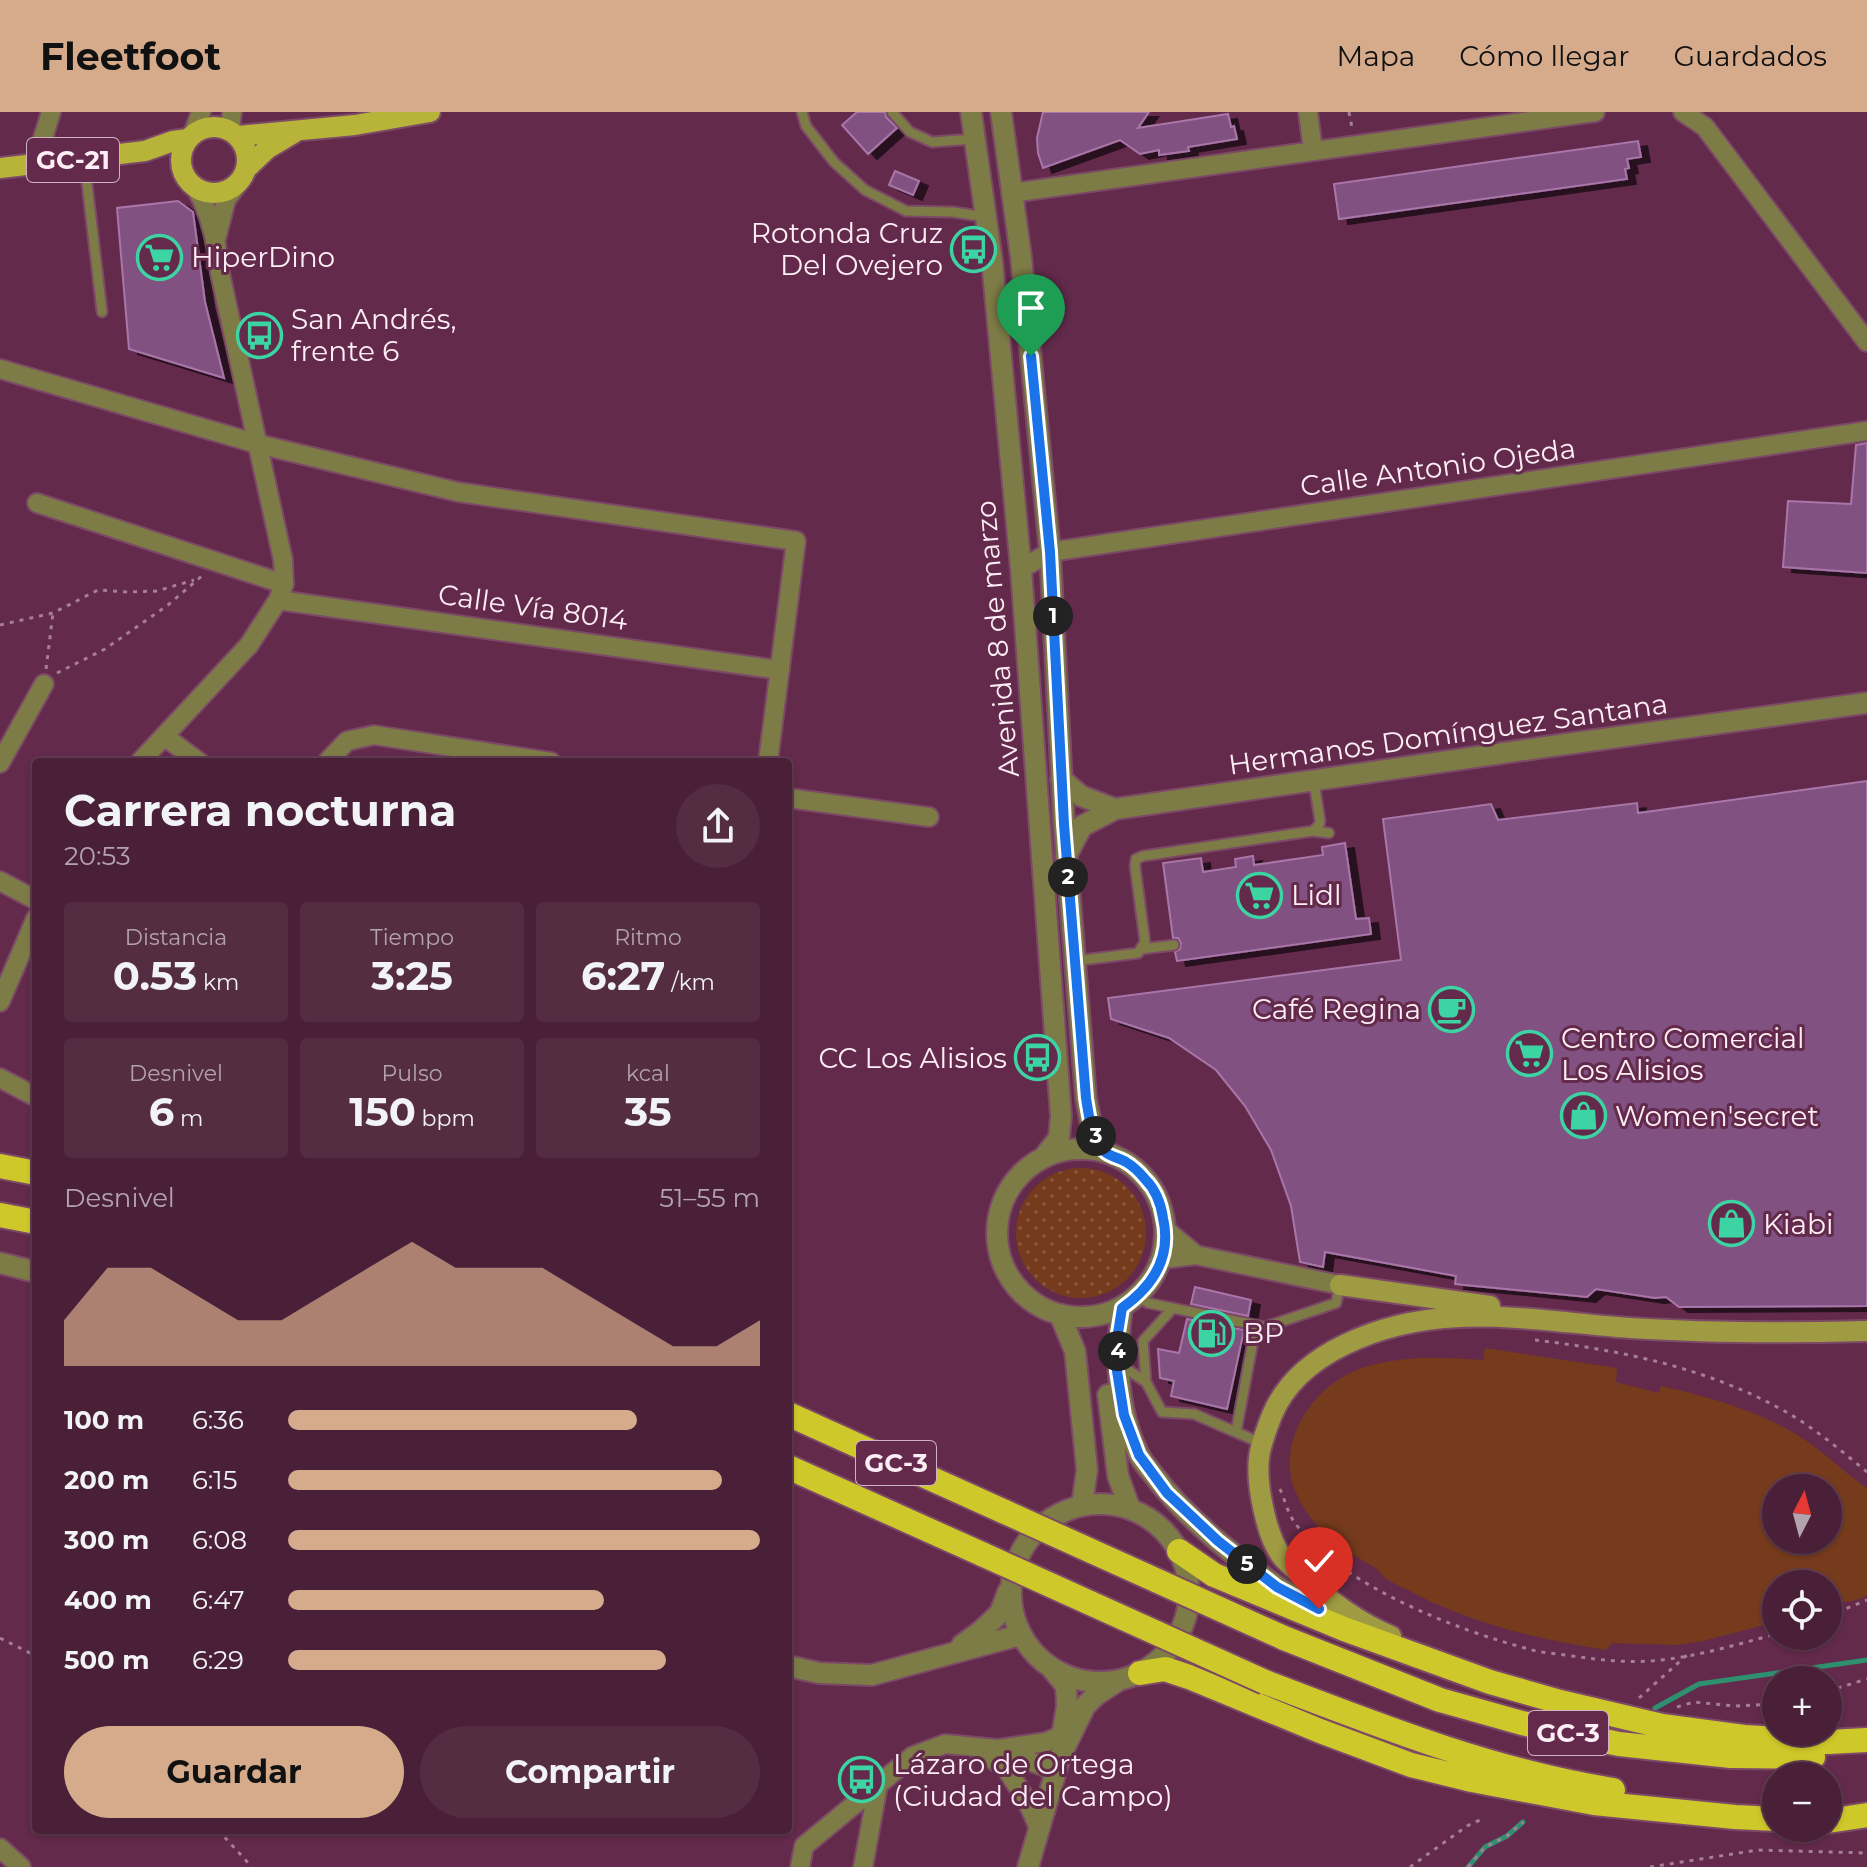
<!DOCTYPE html>
<html lang="es">
<meta charset="utf-8">
<style>
body{margin:0;font-family:Montserrat,sans-serif;background:#542d43;color:#f1f3f6;height:100vh;display:flex;flex-direction:column;font-size:30px;white-space:nowrap}
*{box-sizing:border-box;margin:0}
p{font-size:26px;color:#b2a3ae}
.icon{flex:none;width:44px;height:44px;fill:none;stroke:currentColor;stroke-width:2;stroke-linecap:round;stroke-linejoin:round}
.map{position:relative;flex:1;overflow:hidden}
.drawer{position:absolute;left:32px;top:646px;width:760px;height:1076px;display:flex;flex-direction:column;background:#4a2038;border-radius:8px;box-shadow:0 2px 6px #0004,0 0 0 2px #613e53}
.drawer>*{flex:none}
.needle{width:52px;rotate:6deg}
.fabs{position:absolute;left:1762px;top:1362px;display:grid;gap:16px}
.fabs a{display:grid;place-items:center;width:80px;height:80px;border-radius:50%;background:#4a2038;box-shadow:0 2px 6px #0004,0 0 0 2px #613e53;font-size:40px}
.pin{position:absolute;display:grid;place-items:center;width:68px;height:68px;color:#fff;margin:-82px -34px;border-radius:50% 50% 50% 0;rotate:-45deg;box-shadow:0 0 8px #0007}
.pin .icon{rotate:45deg}
.km{position:absolute;width:40px;height:40px;margin:-20px;border-radius:50%;background:#222;color:#fff;font-size:22px;line-height:40px;text-align:center}
.round{display:grid;place-items:center;flex:none;width:84px;height:84px;border-radius:42px;background:#542d43}
.head{display:flex;align-items:center;justify-content:space-between;height:136px;padding:0 32px}
h1{font-size:44px;font-weight:700;line-height:60px}
.stats{display:grid;grid-template-columns:repeat(3,1fr);gap:12px;height:136px;padding:8px 32px}
.stats div{display:grid;align-content:center;border-radius:8px;background:#542d43;text-align:center}
.stats b{font-size:40px;font-weight:700}
.stats small{font-size:22px;font-weight:400}
.stats p{font-size:22px}
.chart{height:224px;padding:16px 32px}
.chart p{display:flex;justify-content:space-between}
.chart svg{width:100%;height:144px;margin-top:8px;fill:#d6ab8b;opacity:.7}
.primary-button{display:flex;gap:16px;margin-top:auto;padding:16px 32px}
.primary-button a{flex:1;height:92px;border-radius:48px;background:#d6ab8b;color:#111;font-size:32px;font-weight:700;line-height:92px;text-align:center}
.primary-button a+a{background:#542d43;color:#f1f3f6}
ul{padding:0 32px;list-style:none;font-size:26px}
li{display:grid;grid-template-columns:128px 96px 1fr;align-items:center;height:60px}
li i{height:20px;border-radius:10px;background:#d6ab8b}
header{display:flex;align-items:center;gap:48px;box-sizing:border-box;height:112px;padding:0 40px;background:#d6ab8b;color:#111}
header strong{font-size:38px}
nav{display:flex;gap:44px;margin-inline-start:auto;font-size:28px}
.map>svg:first-child{display:block}
.grass{fill:url(#grass-dots)}
.park{fill:#753b1c;fill-rule:evenodd}
.lines{fill:none;stroke-linecap:round;stroke-linejoin:round}
.stream{stroke:#2e906f;stroke-width:5}
.building{fill:#815182;stroke:#a976a9;stroke-width:2;filter:url(#shadow)}
.service-casing{stroke:#7c4966;stroke-width:13}
.minor-casing{stroke:#7c4966;stroke-width:22}
.tertiary-casing{stroke:#7c4966;stroke-width:24}
.secondary-casing{stroke:#7c4966;stroke-width:24}
.primary-casing{stroke:#7c4966;stroke-width:24}
.motorway-casing{stroke:#7c4966;stroke-width:28}
.path{stroke:#a67f95;stroke-width:3;stroke-dasharray:4 6;stroke-linecap:butt}
.service{stroke:#7d7b46;stroke-width:9}
.minor{stroke:#7d7b46;stroke-width:18}
.tertiary{stroke:#7d7b46;stroke-width:20}
.secondary{stroke:#9f9b42;stroke-width:20}
.primary{stroke:#b8b339;stroke-width:20}
.motorway{stroke:#cfc82a;stroke-width:24}
.motorway-bridge-casing{stroke:#7c4966;stroke-width:28;stroke-linecap:butt}
.motorway-bridge{stroke:#cfc82a;stroke-width:24}
.route-casing{stroke:#fff;stroke-width:16}
.route{stroke:#1a73e8;stroke-width:10}
.labels{text-anchor:middle;dominant-baseline:central;stroke-width:6;stroke-linejoin:round;paint-order:stroke}
.shield{fill:#632a4b;stroke:#cfb3c2;stroke-width:2}
.shield-label{font-size:26px;font-weight:bold;fill:#fdeef5}
.poi-label{font-size:28px;fill:#fdeef5;stroke:#632a4b;text-anchor:start}
.street-label{font-size:28px;fill:#fdeef5;stroke:#632a4b}
</style>
<header>
<strong>Fleetfoot</strong>
<nav><a>Mapa</a><a>Cómo llegar</a><a>Guardados</a></nav>
</header>
<div class="map">
<svg width="1867" height="1755" viewBox="0 0 1867 1755">
<defs>
<pattern id="grass-dots" width="8" height="8" patternUnits="userSpaceOnUse" patternTransform="scale(2)"><rect width="8" height="8" fill="#753b1c"/><path d="M2 2h.1M6 6h.1" fill="none" stroke="#8a583e" stroke-width="1.8" stroke-linecap="round"/></pattern>
<filter id="shadow"><feDropShadow dx="9" dy="5" stdDeviation="0" flood-color="#0009"/></filter>
</defs>
<rect width="100%" height="100%" fill="#632a4b"/>
<!-- grass -->
<path class="grass" d="M1016 1121a65 65 0 1 1 130 0a65 65 0 1 1-130 0Z"/>
<!-- park -->
<path class="park" d="M1485,1236L1617,1256L1616,1270L1659,1281L1661,1274C1710,1285 1760,1299 1802,1326C1825,1341 1845,1361 1867,1376V1484L1853,1489L1828,1493V1472H1776V1510L1703,1529L1676,1533L1612,1531L1606,1538C1541,1528 1478,1513 1419,1484C1409,1478 1397,1474 1387,1467C1382,1464 1380,1459 1374,1455C1355,1444 1335,1434 1320,1417C1310,1406 1299,1390 1294,1376C1277,1326 1315,1272 1362,1256C1402,1243 1442,1245 1483,1248ZM1776,1376H1828V1428H1776Z"/>
<g class="lines">
<!-- stream -->
<path class="stream" d="M1655,1596L1699,1572L1867,1548
M1468,1755L1485,1735L1507,1724L1523,1710"/>
</g>
<!-- building -->
<path class="building" d="M857,0H885L886,5L897,16L868,42L842,13Z
M1043,0H1149L1138,16L1228,2L1231,15L1234,14L1237,27L1188,35L1189,39L1159,43V38L1140,42L1120,28L1043,56L1038,41L1037,26Z
M1638,29L1641,45L1627,47L1629,56L1625,57L1627,67L1339,107L1334,72Z
M895,59L919,69L913,83L889,73Z
M178,89L193,100L205,190L224,266L129,237L117,96Z
M1867,331V461L1783,455L1788,389L1851,392L1856,333Z
M1867,669V1194L1679,1195L1666,1185L1655,1186L1596,1177L1587,1185L1455,1172L1456,1164L1325,1140L1323,1155L1300,1150L1291,1094L1271,1038L1245,994L1216,958L1169,926L1111,907L1108,886L1401,848L1383,707L1491,692L1498,708L1637,691L1638,701Z
M1345,731L1356,807L1369,806L1371,822L1177,849L1175,840L1180,837L1181,831L1178,826H1173L1163,751L1201,746L1203,760L1236,755L1235,747L1253,744L1254,753L1323,743L1322,735Z
M1195,1175L1251,1188L1248,1204L1191,1192Z
M1187,1207L1244,1218L1227,1297L1171,1284L1174,1269L1160,1266L1158,1237L1179,1241Z"/>
<g class="lines">
<defs>
<path id="service" d="M802,0L806,14L834,50L865,78L906,99L953,100L986,105
M892,0L910,20L932,30L974,27
M84,46L102,200
M1313,719L1319,713L1320,709L1314,670
M1141,837L1174,833
M1075,849L1138,841L1145,830L1135,754L1136,747L1143,744L1313,719L1329,721
M1139,1184L1148,1191L1265,1215L1336,1191L1340,1173
M1173,1196L1143,1229L1146,1270L1162,1300L1194,1302L1261,1331
M1119,1252L1146,1270
M1236,1320L1256,1213"/>
<path id="minor" d="M1308,0L1313,38
M1683,0L1705,15L1867,230
M230,18L232,0
M193,22L201,0
M35,52L51,0
M1011,81L1595,0
M216,127L226,88L237,73
M0,257L258,332L458,380L796,429L768,650
M37,391L284,472
M1021,457L1050,440L1867,319
M278,488L780,558
M164,624L199,650
M140,650L249,533L278,488L284,472L283,448L220,161C217,130 211,103 196,76
M327,650L347,629L374,623L551,650
M0,651L44,572
M788,686L929,705
M0,769L36,788
M0,890L36,806
M0,966L36,985
M1166,1118L1196,1143
M1162,1147L1196,1143L1340,1173
M976,1635L1007,1658L1027,1689L1039,1716
M1000,1638L1056,1659
M0,1736L21,1755
M800,1755L804,1734L913,1644L945,1632L998,1637L1046,1630L1062,1623
M863,1755L878,1673"/>
<path id="tertiary" d="M971,0L992,149L1021,457L1061,1004L1059,1026L1044,1045
M1001,0L1021,145L1050,440L1064,712L1086,986L1092,1018L1105,1040
M1061,667L1081,684L1115,697
M1066,744L1082,714L1115,697L1552,634L1867,591
M997 1121a84 84 0 1 1 168 0a84 84 0 1 1-168 0Z
M0,1151L36,1160
M1122,1196C1115,1245 1116,1295 1138,1341C1141,1348 1147,1355 1152,1361C1184,1404 1232,1443 1275,1473C1287,1481 1301,1487 1313,1494
M1060,1203L1075,1239L1087,1358L1082,1393
M1108,1283L1118,1364L1130,1397
M1011 1481a89 89 0 1 1 178 0a89 89 0 1 1-178 0Z
M962,1533L981,1519L1000,1501L1008,1480
M788,1554L819,1561L872,1563L1020,1523
M1053,1558L1066,1574L1067,1594L1062,1624
M1028,1755L1060,1645L1085,1594L1096,1583L1116,1570"/>
<path id="secondary" d="M1340,1173L1490,1194
M1391,1524C1357,1510 1328,1488 1302,1463C1295,1457 1285,1450 1280,1442C1270,1427 1264,1402 1261,1385C1255,1349 1259,1336 1272,1303C1286,1270 1313,1248 1344,1233C1438,1187 1532,1209 1631,1216C1709,1221 1788,1221 1867,1219"/>
<path id="primary" d="M181 48a33 33 0 1 1 66 0a33 33 0 1 1-66 0Z
M238,24L355,13L430,0
M0,56L145,39L173,29L188,27
M247,56L267,37L294,21"/>
<path id="motorway" d="M0,1054L36,1061
M0,1103L36,1110
M788,1302L1005,1400
M788,1355L984,1443
M1179,1439L1214,1463L1344,1517L1490,1570L1560,1590L1662,1614L1744,1625L1828,1630L1867,1628
M1284,1526L1440,1588L1522,1611L1619,1632L1731,1644L1813,1645
M1140,1561L1165,1557L1189,1565L1320,1619L1411,1653L1472,1668L1594,1691L1735,1705L1776,1707
M1265,1570C1378,1613 1492,1659 1613,1678
M1828,1709L1867,1703"/>
</defs>
<!-- service casing -->
<use href="#service" class="service-casing"/>
<!-- minor casing -->
<use href="#minor" class="minor-casing"/>
<!-- tertiary casing -->
<use href="#tertiary" class="tertiary-casing"/>
<!-- secondary casing -->
<use href="#secondary" class="secondary-casing"/>
<!-- primary casing -->
<use href="#primary" class="primary-casing"/>
<!-- motorway casing -->
<use href="#motorway" class="motorway-casing"/>
<!-- path -->
<path class="path" d="M1349,0L1352,16
M0,513L53,501L98,478L128,480L157,479L194,468
M46,557L53,501
M57,561L105,537L168,493L203,463
M1535,1228C1619,1238 1703,1255 1777,1295C1810,1312 1839,1337 1867,1360
M1280,1377C1285,1388 1288,1402 1295,1411C1338,1472 1458,1519 1529,1537C1540,1541 1553,1541 1565,1543C1594,1547 1621,1551 1650,1549C1693,1546 1735,1533 1776,1522
M1828,1504L1867,1488
M0,1526L36,1544
M1828,1579L1867,1567
M1639,1586L1687,1543
M1677,1595L1694,1590L1734,1594L1776,1592
M218,1718L252,1755
M1410,1755L1467,1714L1480,1708
M1468,1755L1485,1735L1507,1724L1523,1710
M1650,1755L1758,1738L1867,1741"/>
<!-- service -->
<use href="#service" class="service"/>
<!-- minor -->
<use href="#minor" class="minor"/>
<!-- tertiary -->
<use href="#tertiary" class="tertiary"/>
<!-- secondary -->
<use href="#secondary" class="secondary"/>
<!-- primary -->
<use href="#primary" class="primary"/>
<!-- motorway -->
<use href="#motorway" class="motorway"/>
<defs>
<path id="motorway-bridge" d="M1005,1400L1284,1526
M984,1443L1265,1570"/>
</defs>
<!-- motorway-bridge casing -->
<use href="#motorway-bridge" class="motorway-bridge-casing"/>
<!-- motorway-bridge -->
<use href="#motorway-bridge" class="motorway-bridge"/>
</g>
<g class="lines">
<defs>
<path id="route" d="M1031,244L1050,440L1064,712L1086,986C1089,1004 1091,1025 1104,1039C1110,1045 1120,1046 1126,1050C1133,1054 1140,1061 1145,1067C1155,1077 1161,1092 1163,1106C1172,1145 1153,1174 1122,1196L1118,1221L1117,1259L1124,1303L1139,1343L1167,1381L1218,1429L1277,1475L1319,1497"/>
</defs>
<!-- route casing -->
<use href="#route" class="route-casing"/>
<!-- route -->
<use href="#route" class="route"/>
</g>
<!-- icons -->
<defs>
<symbol id="bus-ring" viewBox="-11 -11 22 22"><circle r="9.5" fill="#632a4b" stroke="#3dd4a3" stroke-width="1.5"/><path d="M-5-6H5V4H4V6H2V4H-2V6H-4V4H-5ZM-3.5-4V0h7V-4ZM-3.5 1.2v1.5H-2V1.2ZM2 1.2v1.5H3.5V1.2Z" fill="#3dd4a3"/></symbol>
<symbol id="supermarket-ring" viewBox="-11 -11 22 22"><circle r="9.5" fill="#632a4b" stroke="#3dd4a3" stroke-width="1.5"/><path d="M-6-5.5h2.5l.6 2H6L4.5 2H-2.5L-4.4-4H-6ZM-1.5 3.2a1.3 1.3 0 1 0 .1 0ZM3 3.2a1.3 1.3 0 1 0 .1 0Z" fill="#3dd4a3"/></symbol>
<symbol id="cafe-ring" viewBox="-11 -11 22 22"><circle r="9.5" fill="#632a4b" stroke="#3dd4a3" stroke-width="1.5"/><path d="M-5.5-4.5H6V0H3Q3 3.5 0 3.5H-2.5Q-5.5 3.5-5.5 0ZM3-3.2v2h1.7v-2ZM-6 4.5H4V6H-6Z" fill="#3dd4a3"/></symbol>
<symbol id="shop-ring" viewBox="-11 -11 22 22"><circle r="9.5" fill="#632a4b" stroke="#3dd4a3" stroke-width="1.5"/><path d="M-5-2.5h2.3a2.7 3.5 0 0 1 5.4 0H5L5.5 6h-11ZM-1.5-2.5h3a1.5 2.3 0 0 0-3 0Z" fill="#3dd4a3"/></symbol>
<symbol id="fuel-ring" viewBox="-11 -11 22 22"><circle r="9.5" fill="#632a4b" stroke="#3dd4a3" stroke-width="1.5"/><path d="M-5.5-6h7V0h2V4h1.3V-2.5L3-4.5l.8-.8L6-3V5H2.5V1h-1V6h-7ZM-4.2-4.7v3.2H.2V-4.7Z" fill="#3dd4a3"/></symbol>
</defs>
<g fill-rule="evenodd">
<use href="#bus-ring" x="948" y="112" width="51" height="51"/>
<use href="#supermarket-ring" x="134" y="120" width="51" height="51"/>
<use href="#bus-ring" x="234" y="198" width="51" height="51"/>
<use href="#supermarket-ring" x="1234" y="758" width="51" height="51"/>
<use href="#cafe-ring" x="1426" y="872" width="51" height="51"/>
<use href="#supermarket-ring" x="1504" y="916" width="51" height="51"/>
<use href="#bus-ring" x="1012" y="920" width="51" height="51"/>
<use href="#shop-ring" x="1558" y="978" width="51" height="51"/>
<use href="#shop-ring" x="1706" y="1086" width="51" height="51"/>
<use href="#fuel-ring" x="1186" y="1196" width="51" height="51"/>
<use href="#bus-ring" x="836" y="1642" width="51" height="51"/>
</g>
<g class="labels">
<!-- shield labels -->
<g class="shield">
<rect x="27" y="26" width="92" height="44" rx="6"/>
<rect x="856" y="1329" width="80" height="44" rx="6"/>
<rect x="1528" y="1599" width="80" height="44" rx="6"/>
</g>
<g class="shield-label">
<text x="73" y="48">GC-21</text>
<text x="896" y="1351">GC-3</text>
<text x="1568" y="1621">GC-3</text>
</g>
<!-- poi labels -->
<g class="poi-label">
<text x="943" y="121" text-anchor="end">Rotonda Cruz<tspan x="943" dy="32">Del Ovejero</tspan></text>
<text x="191" y="145">HiperDino</text>
<text x="291" y="207">San Andrés,<tspan x="291" dy="32">frente 6</tspan></text>
<text x="1291" y="783">Lidl</text>
<text x="1421" y="897" text-anchor="end">Café Regina</text>
<text x="1561" y="926">Centro Comercial<tspan x="1561" dy="32">Los Alisios</tspan></text>
<text x="1007" y="946" text-anchor="end">CC Los Alisios</text>
<text x="1615" y="1004">Women'secret</text>
<text x="1763" y="1112">Kiabi</text>
<text x="1243" y="1221">BP</text>
<text x="893" y="1652">Lázaro de Ortega<tspan x="893" dy="32">(Ciudad del Campo)</tspan></text>
</g>
<!-- street labels -->
<g class="street-label">
<text transform="translate(1438 355) rotate(-8)">Calle Antonio Ojeda</text>
<text transform="translate(533 495) rotate(8)">Calle Vía 8014</text>
<text transform="translate(997 527) rotate(-95)">Avenida 8 de marzo</text>
<text transform="translate(1448 622) rotate(-8)">Hermanos Domínguez Santana</text>
</g>
</g>
</svg>
<div class="fabs">
<a><svg class="needle" viewBox="-14 -14 28 28"><path d="M0-13l5 13h-10z" fill="#e53935"/><path d="M0 13l5-13h-10z" fill="#b2a3ae"/></svg></a>
<a><svg class="icon" aria-label="locate" viewBox="0 0 24 24"><circle cx="12" cy="12" r="6"/><path d="M12 2v4M12 18v4M2 12h4M18 12h4"/></svg></a>
<a>+</a>
<a>−</a>
</div>
<div class="pin" style="left:1031px;top:244px;background:#1e9e55"><svg class="icon" aria-label="arrive" viewBox="0 0 24 24"><path d="M6 21V4h12l-3 4 3 4H6"/></svg></div>
<div class="pin" style="left:1319px;top:1497px;background:#d93025"><svg class="icon" aria-label="check" viewBox="0 0 24 24"><path d="M5 12l5 5 9-10"/></svg></div>
<b class="km" style="left:1053px;top:504px">1</b>
<b class="km" style="left:1068px;top:765px">2</b>
<b class="km" style="left:1096px;top:1024px">3</b>
<b class="km" style="left:1118px;top:1239px">4</b>
<b class="km" style="left:1247px;top:1452px">5</b>
<section class="drawer">
<div class="head"><div><h1>Carrera nocturna</h1><p>20:53</p></div><a class="round"><svg class="icon" aria-label="share" viewBox="0 0 24 24"><path d="M12 15V3M7 8l5-5 5 5M5 13v7h14v-7"/></svg></a></div>
<div class="stats">
<div><p>Distancia</p><b>0.53<small> km</small></b></div>
<div><p>Tiempo</p><b>3:25</b></div>
<div><p>Ritmo</p><b>6:27<small> /km</small></b></div>
</div>
<div class="stats">
<div><p>Desnivel</p><b>6<small> m</small></b></div>
<div><p>Pulso</p><b>150<small> bpm</small></b></div>
<div><p>kcal</p><b>35</b></div>
</div>
<div class="chart"><p><span>Desnivel</span>51–55 m</p>
<svg viewBox="0 0 160 44" preserveAspectRatio="none"><path d="M0 44V30L10 14L20 14L30 22L40 30L50 30L60 22L70 14L80 6L90 14L100 14L110 14L120 22L130 30L140 38L150 38L160 30V44z"/></svg>
</div>
<ul>
<li><b>100 m</b>6:36<i style="width:74%"></i></li>
<li><b>200 m</b>6:15<i style="width:92%"></i></li>
<li><b>300 m</b>6:08<i style="width:100%"></i></li>
<li><b>400 m</b>6:47<i style="width:67%"></i></li>
<li><b>500 m</b>6:29<i style="width:80%"></i></li>
</ul>
<div class="primary-button"><a>Guardar</a><a>Compartir</a></div>
</section>
</div>
